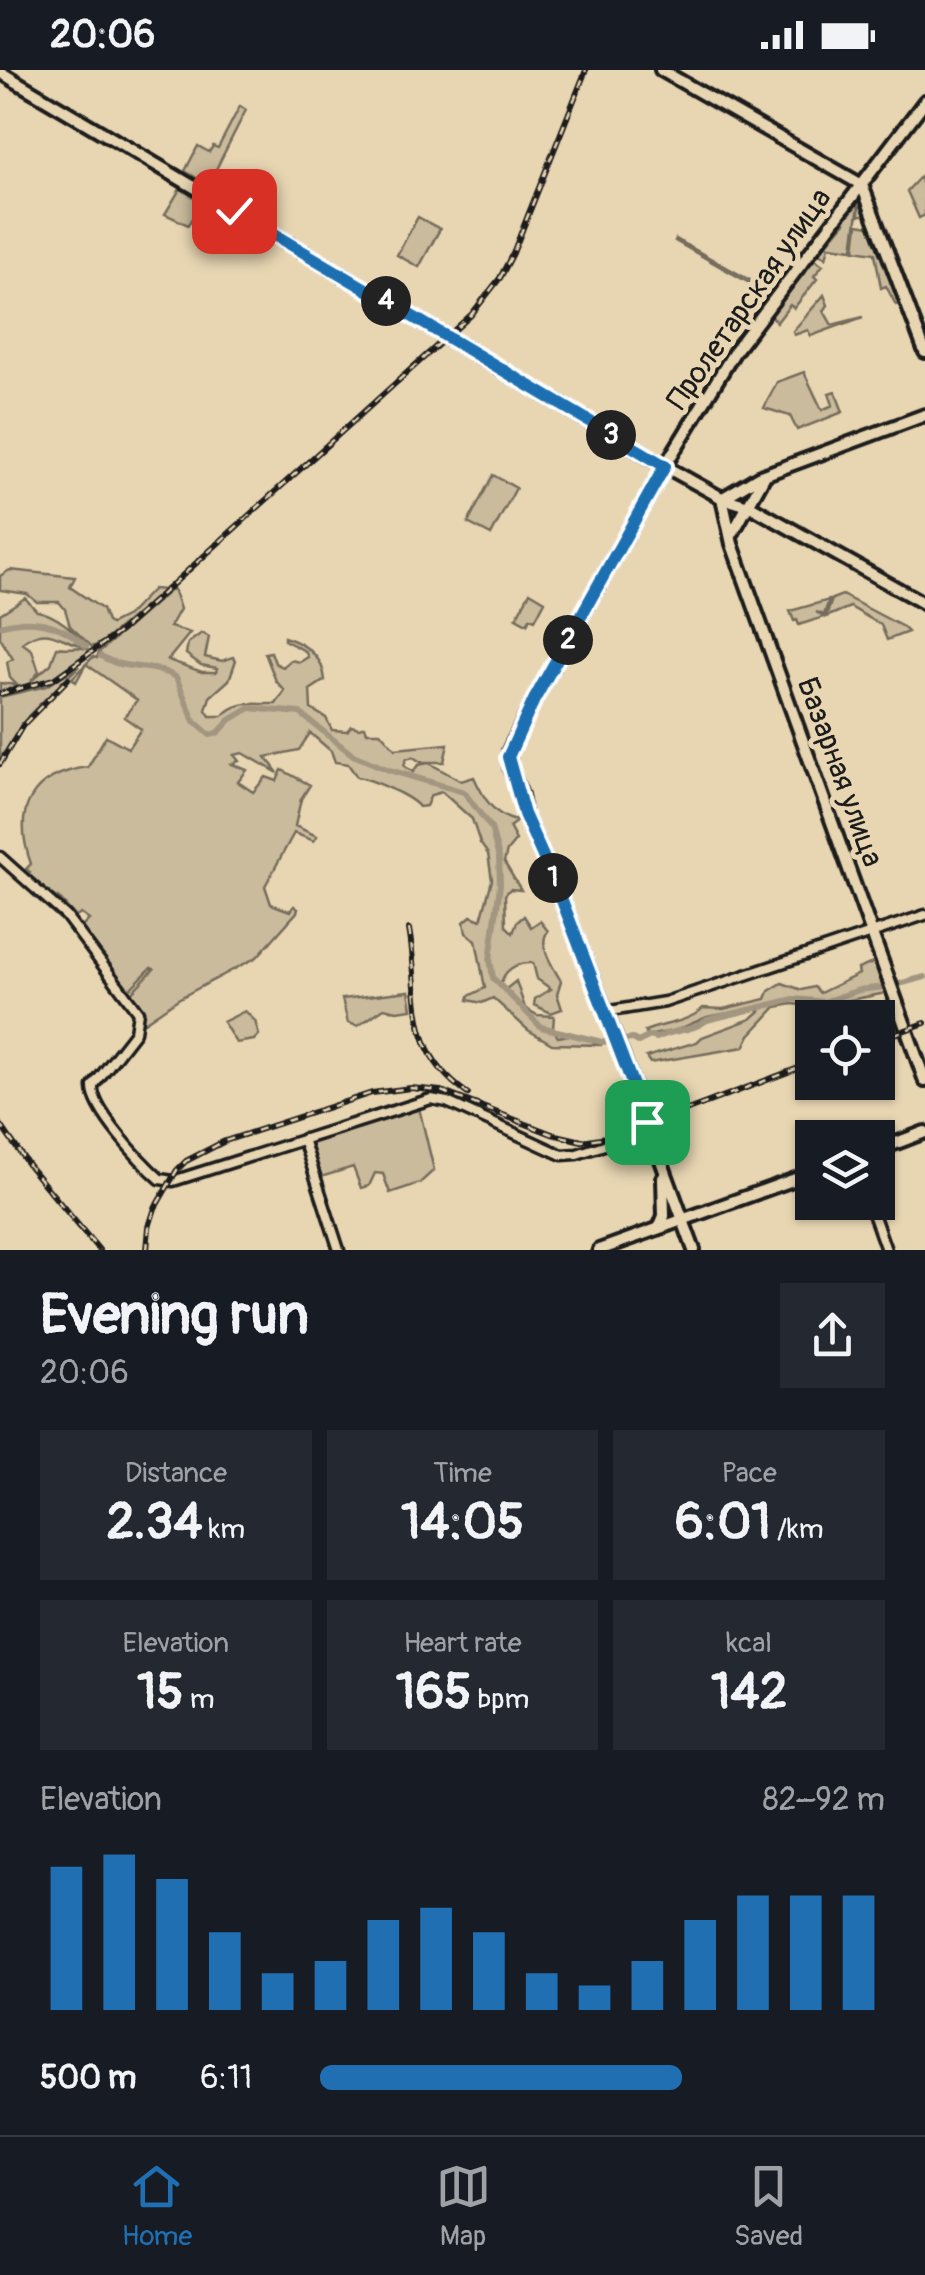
<!DOCTYPE html>
<meta charset="utf-8">
<style>
body{margin:0;font-family:Pangolin,sans-serif;background:#242831;color:#f1f3f6;height:100vh;display:flex;flex-direction:column;font-size:38px;white-space:nowrap}
*{box-sizing:border-box;margin:0}
p{font-size:32px;color:#9ea1a6}
.icon{flex:none;width:55px;height:55px;fill:none;stroke:currentColor;stroke-width:2;stroke-linecap:round;stroke-linejoin:round}
.map{position:relative;height:1180px;overflow:hidden}
.details{display:flex;flex-direction:column;background:#171b24;flex:1}
.details>*{flex:none}
.fabs{position:absolute;left:795px;top:930px;display:grid;gap:20px}
.fabs a{display:grid;place-items:center;width:100px;height:100px;border-radius:0px;background:#171b24;box-shadow:0 2px 8px #0004;font-size:50px}
.pin{position:absolute;display:grid;place-items:center;width:85px;height:85px;color:#fff;margin:-42px;border-radius:20px;box-shadow:0 5px 15px #0006}
.km{position:absolute;width:50px;height:50px;margin:-25px;border-radius:50%;background:#222;color:#fff;font-size:28px;line-height:50px;text-align:center}
.round{display:grid;place-items:center;flex:none;width:105px;height:105px;border-radius:0px;background:#242831}
.overview{display:flex;align-items:center;justify-content:space-between;height:170px;padding:0 40px}
h1{font-size:55px;font-weight:700;line-height:75px}
.figures{display:grid;grid-template-columns:repeat(3,1fr);gap:15px;height:170px;padding:10px 40px}
.figures div{display:grid;align-content:center;border-radius:0px;background:#242831;text-align:center}
.figures b{font-size:50px;font-weight:700}
.figures small{font-size:28px;font-weight:400}
.figures p{font-size:28px}
.chart{height:280px;padding:20px 40px}
.chart p{display:flex;justify-content:space-between}
.chart svg{width:100%;height:180px;margin-top:10px;stroke:#1f6fb2;stroke-width:6}
ul{padding:0 40px;list-style:none;font-size:32px}
li{display:grid;grid-template-columns:160px 120px 1fr;align-items:center;height:75px}
li i{height:25px;border-radius:12px;background:#1f6fb2}
.status{display:flex;justify-content:space-between;align-items:center;height:70px;padding:0 50px;background:#171b24;direction:ltr}
.status svg{height:28px;fill:currentColor}
.tabs{display:flex;justify-content:space-around;align-items:center;height:140px;border-top:2px solid #363941;background:#171b24;font-size:28px;color:#9ea1a6}
.tabs a{display:grid;justify-items:center;gap:5px}
.tabs .on{color:#1f6fb2}
.map>svg:first-child{display:block}
.green{fill:#cbbb9d;stroke:#746c5c;stroke-width:2.5}
.lines{fill:none;stroke-linecap:round;stroke-linejoin:round}
.river{stroke:#a29680;stroke-width:6}
.minor-casing{stroke:#1c1c1c;stroke-width:15}
.major-casing{stroke:#1c1c1c;stroke-width:18}
.minor{stroke:#e8d6b3;stroke-width:8}
.major{stroke:#e8d6b3;stroke-width:10}
.rail-casing{stroke:#1c1c1c;stroke-width:6}
.rail{stroke:#e8d6b3;stroke-width:2.5;stroke-dasharray:8;stroke-linecap:butt}
.route-casing{stroke:#fff;stroke-width:20}
.route{stroke:#1f6fb2;stroke-width:12}
.labels{text-anchor:middle;dominant-baseline:central;stroke-width:10;stroke-linejoin:round;paint-order:stroke}
.street-label{font-size:30px;fill:#1c1c1c;stroke:#e8d6b3}
</style>
<div class="status"><b>20:06</b><svg viewBox="0 0 49 12"><path d="M0 12V9h3v3zM5 12V6h3v6zM10 12V3h3v9zM15 12V0h3v12zM26 1h20v11H26zM47 4h2v5h-2z"/></svg></div>
<div class="map">
<svg width="925" height="1180" viewBox="0 0 925 1180">
<rect width="100%" height="100%" fill="#e8d6b3"/>
<filter id="ink" filterUnits="userSpaceOnUse"><feTurbulence type="fractalNoise" baseFrequency=".01" numOctaves="2"/><feDisplacementMap in="SourceGraphic" scale="20" xChannelSelector="R" yChannelSelector="G"/><feConvolveMatrix kernelMatrix="1 2 1 2 8 2 1 2 1" color-interpolation-filters="sRGB"/></filter>
<g filter="url(#ink)">
<!-- green -->
<path class="green" d="M240,36L246,40L208,115L185,101L198,76L209,82L213,76L218,78Z
M920,107L925,121V145L919,148L907,121Z
M180,119L202,132L188,155L165,144Z
M857,127L860,129L847,147L859,133L865,144L859,146V134L853,179L829,176L826,188L819,183L845,152L840,149Z
M418,147L440,159L419,197L397,185Z
M858,154L870,156L899,234L896,235L886,216L881,218L875,183L855,180Z
M676,169L771,222L719,296L767,223L675,171Z
M814,189L823,195L814,206L817,209L794,238L790,235L777,252L771,245Z
M824,225L828,235L824,241L832,255L863,247L811,266L808,260L794,265L793,261Z
M804,302L822,340L833,335L829,323L835,321L843,342L797,360L790,346L764,338L777,312Z
M493,405L516,418L491,465L468,453Z
M10,500L75,507L70,517L102,539L107,552L111,554L127,546L153,519L165,520L104,571L92,577L70,556L65,539L59,532H37L27,524L0,520V506Z
M173,518L180,539L170,557L190,563L168,590L202,602H216L217,598L201,595L186,584L188,573L202,563L209,567L205,587L222,591L233,587L236,590L229,610L210,627L206,640L210,646H223C238,629 256,635 276,634L285,621L276,611L265,583L271,582L275,593L283,597L291,590L300,592L308,587L305,581L284,570V567C307,574 323,588 325,610L310,620L311,639L326,648L332,660L347,661L351,656L359,658L365,656L367,662H380L395,679L448,674L444,692H421L413,687L406,689L404,696L413,702L418,695L429,693L461,711L474,707C483,727 494,747 517,751L509,757L516,770L507,781L504,792L521,820L510,819L505,825L506,856L513,863L517,852L524,846L531,857L540,851L548,861C537,875 553,897 561,911L557,924L562,939L551,943L534,935L535,929L551,919L537,909L533,893C516,892 503,900 500,917L506,919L516,911L525,938L537,945L554,946L553,959L558,967L574,964L602,975L552,974L528,960L493,928L482,933L468,930L469,926L485,918L476,870L466,863L464,852L471,846L481,850L492,810L488,784L480,773L472,749L442,722L431,725L426,736L419,737C412,727 372,709 357,707L348,694L335,692L331,681L310,663L299,680L266,687L278,703L243,683L234,685L239,691L232,694L247,700L238,712L253,722L266,707L277,711L282,700L310,715L301,729L295,756L317,766L314,771L294,763L265,816L271,834L290,841L294,836L298,839L297,842L257,887L178,929L140,955L141,943L130,924L154,899L151,898L131,918L124,920L80,859L89,850L81,844L76,847L57,826L74,848L71,847L55,827L27,806L30,802L26,799L31,794C12,740 30,705 88,697L106,666L128,678L141,659L124,647L137,630L86,594L76,612L72,608L93,587L97,588L99,582Z
M530,522L545,531L535,550L530,548L527,554L516,548Z
M842,525L903,557L908,562L887,570L881,555L850,537L826,547L832,529Z
M25,528L37,541C55,544 76,561 86,576C59,572 49,552 22,573L32,580L39,602L31,611L51,594L57,577C68,580 81,574 91,581L50,609L0,621V613L17,615L10,608L7,592L13,589L0,568V544Z
M829,530L824,545L816,542L824,547L799,555L797,550L794,551L790,541Z
M79,596L29,645L0,689V627L46,616Z
M875,892L886,923L814,937L793,934L776,937L750,965L744,977L650,993L646,987L697,972L702,967L751,949L760,941L756,938L707,947L677,960L647,966L645,961C662,954 690,952 703,938L723,939L766,929L769,921L782,913L802,920L814,917L820,923L859,904L858,899Z
M409,921L412,939L397,941L384,938L358,956L348,953L342,929Z
M245,941L255,951L259,965L254,970L236,973L223,952Z
M419,1038L434,1100L420,1113L390,1123L383,1104L375,1103L369,1116L361,1118L353,1097L321,1107L310,1072Z"/>
<g class="lines">
<!-- river -->
<path class="river" d="M0,556C33,546 61,553 86,576
M101,586C126,602 149,592 176,607L194,651L210,665L218,663L230,650L250,638L300,643L353,685L389,700L464,722L491,758L499,788L500,815L490,890L493,908L541,957L602,972L633,969L638,972L650,966L657,968C673,959 692,962 707,950L794,929L824,932L859,920L885,917
M895,915L925,907"/>
<defs>
<path id="minor" d="M0,787L66,846L138,942L135,962L93,1016C91,1039 142,1093 160,1109L173,1111L431,1029L447,1032L562,1085L577,1084L650,1060
M604,942L665,932L925,845
M303,1069L339,1180
M869,1132L886,1180"/>
<path id="major" d="M661,0L862,115L925,282
M0,2L659,393L722,428L752,437L925,534
M722,428L732,474L925,1011
M723,428L758,407L925,345
M731,466L764,407
M878,1080L925,1062
M659,1158L664,1146L663,1108
M599,1180L812,1103
M694,1180L623,987L558,820L524,744L521,725L510,698L509,681L534,630L668,391L735,281L925,31"/>
</defs>
<!-- minor casing -->
<use href="#minor" class="minor-casing"/>
<!-- major casing -->
<use href="#major" class="major-casing"/>
<!-- minor -->
<use href="#minor" class="minor"/>
<!-- major -->
<use href="#major" class="major"/>
<defs>
<path id="rail" d="M0,624L54,609L122,560L471,245L500,208L513,183L586,0
M0,694L23,655L68,609
M409,859C421,926 404,980 468,1024
M878,970L925,953
M0,1054L29,1096L99,1180
M147,1180L149,1157L155,1138L177,1100L186,1091L225,1071L372,1023L411,1018L441,1021L552,1064L582,1071L607,1067L661,1050L812,993"/>
</defs>
<!-- rail casing -->
<use href="#rail" class="rail-casing"/>
<!-- rail -->
<use href="#rail" class="rail"/>
</g>
</g>
<g class="lines" filter="url(#ink)">
<defs>
<path id="route" d="M234,141L665,396L534,630L508,687L524,744L558,820L647,1052"/>
</defs>
<!-- route casing -->
<use href="#route" class="route-casing"/>
<!-- route -->
<use href="#route" class="route"/>
</g>
<g class="labels">
<!-- street labels -->
<g class="street-label">
<text transform="translate(749 229) rotate(-55)">Пролетарская улица</text>
<text transform="translate(840 702) rotate(70)">Базарная улица</text>
</g>
</g>
</svg>
<div class="fabs">
<a><svg class="icon" aria-label="locate" viewBox="0 0 24 24"><circle cx="12" cy="12" r="6"/><path d="M12 2v4M12 18v4M2 12h4M18 12h4"/></svg></a>
<a><svg class="icon" aria-label="layers" viewBox="0 0 24 24"><path d="M12 4l9 5-9 5-9-5zM3 14l9 5 9-5"/></svg></a>
</div>
<div class="pin" style="left:647px;top:1052px;background:#1e9e55"><svg class="icon" aria-label="arrive" viewBox="0 0 24 24"><path d="M6 21V4h12l-3 4 3 4H6"/></svg></div>
<div class="pin" style="left:234px;top:141px;background:#d93025"><svg class="icon" aria-label="check" viewBox="0 0 24 24"><path d="M5 12l5 5 9-10"/></svg></div>
<b class="km" style="left:553px;top:808px">1</b>
<b class="km" style="left:568px;top:570px">2</b>
<b class="km" style="left:611px;top:365px">3</b>
<b class="km" style="left:386px;top:231px">4</b>
</div>
<section class="details">
<div class="overview"><div><h1>Evening run</h1><p>20:06</p></div><a class="round"><svg class="icon" aria-label="share" viewBox="0 0 24 24"><path d="M12 15V3M7 8l5-5 5 5M5 13v7h14v-7"/></svg></a></div>
<div class="figures">
<div><p>Distance</p><b>2.34<small> km</small></b></div>
<div><p>Time</p><b>14:05</b></div>
<div><p>Pace</p><b>6:01<small> /km</small></b></div>
</div>
<div class="figures">
<div><p>Elevation</p><b>15<small> m</small></b></div>
<div><p>Heart rate</p><b>165<small> bpm</small></b></div>
<div><p>kcal</p><b>142</b></div>
</div>
<div class="chart"><p><span>Elevation</span>82–92 m</p>
<svg viewBox="0 0 160 44" preserveAspectRatio="none"><path d="M5 44V9M15 44V6M25 44V12M35 44V25M45 44V35M55 44V32M65 44V22M75 44V19M85 44V25M95 44V35M105 44V38M115 44V32M125 44V22M135 44V16M145 44V16M155 44V16"/></svg>
</div>
<ul>
<li><b>500 m</b>6:11<i style="width:64%"></i></li>
</ul>
</section>
<nav class="tabs">
<a class="on"><svg class="icon" aria-label="home" viewBox="0 0 24 24"><path d="M3 11l9-7 9 7M6 9v11h12V9"/></svg>Home</a>
<a><svg class="icon" aria-label="map" viewBox="0 0 24 24"><path d="M3 6l6-2 6 2 6-2v14l-6 2-6-2-6 2zM9 4v14M15 6v14"/></svg>Map</a>
<a><svg class="icon" aria-label="saved" viewBox="0 0 24 24"><path d="M7 4h10v16l-5-4-5 4z"/></svg>Saved</a>
</nav>
